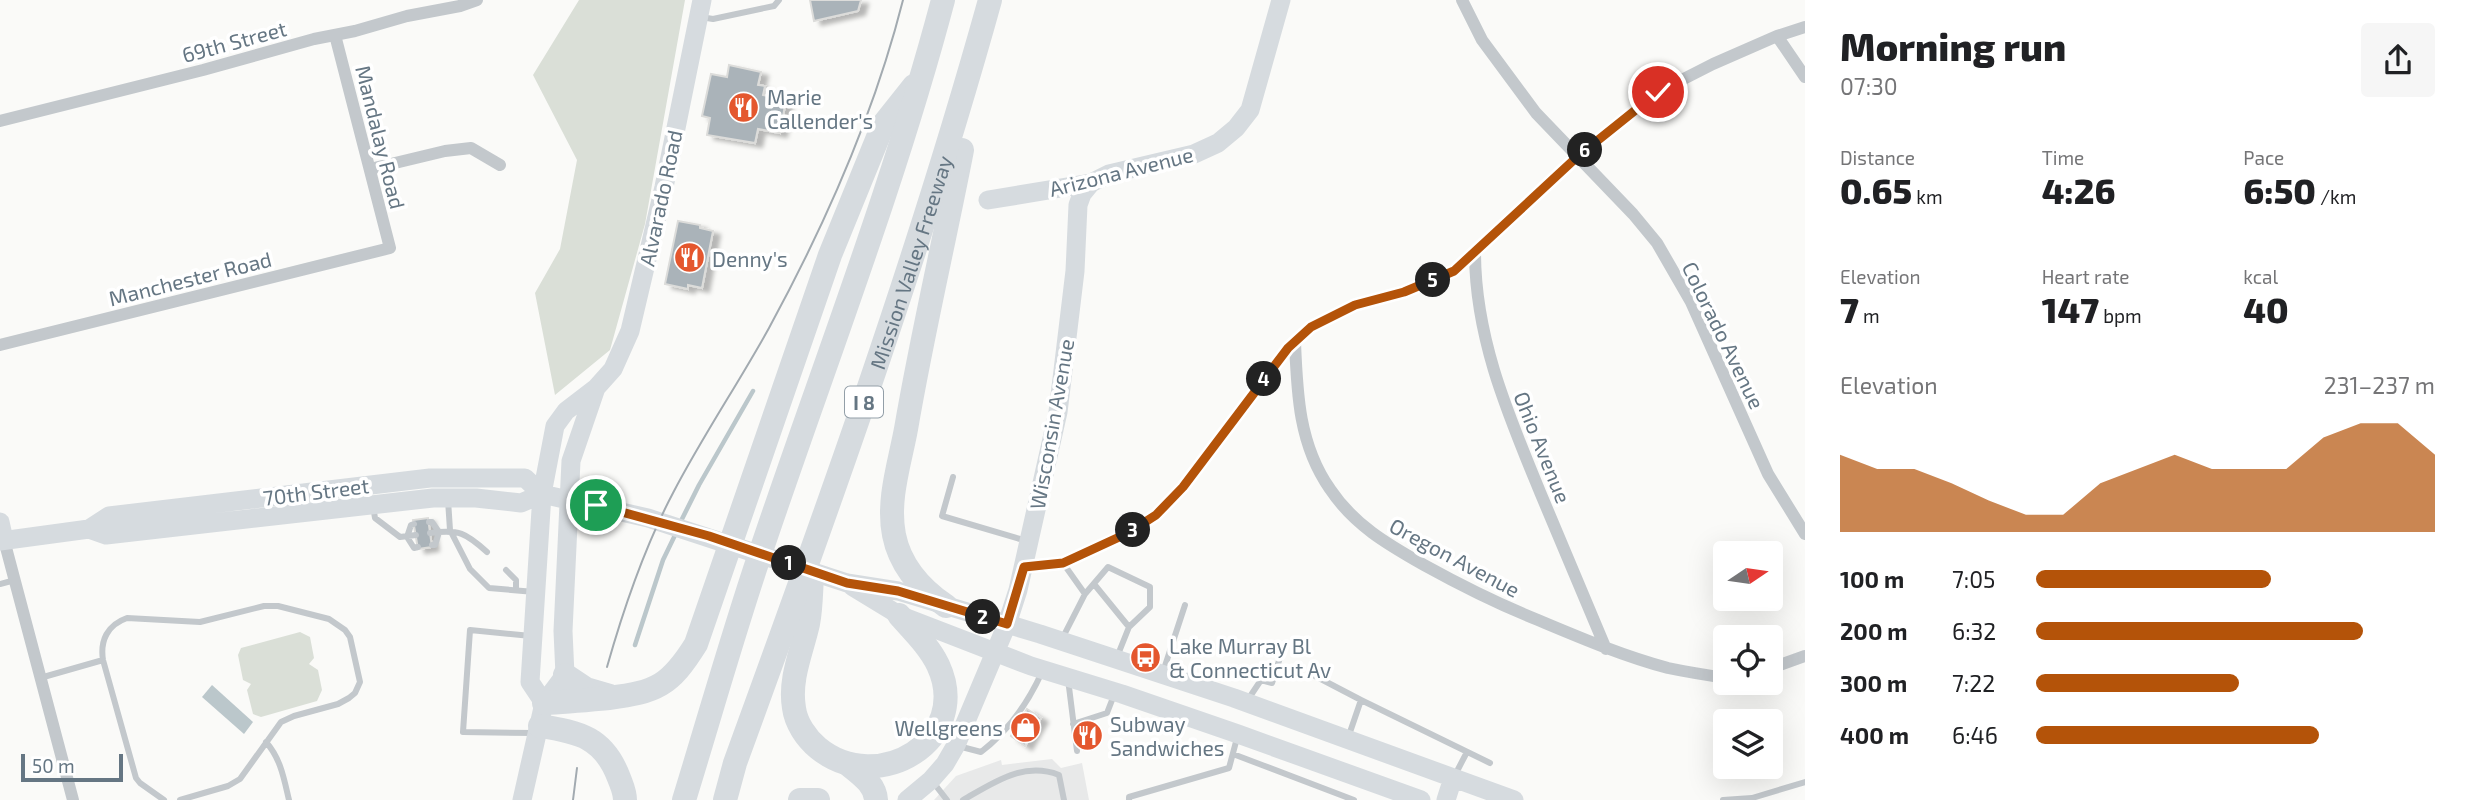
<!DOCTYPE html>
<meta charset="utf-8">
<style>
body{margin:0;font-family:"Exo 2",sans-serif;background:#f6f6f6;color:#202124;height:100vh;display:flex;flex-direction:column;font-size:26px;white-space:nowrap}
*{box-sizing:border-box;margin:0}
p{font-size:23px;color:#757577}
.icon{flex:none;width:38px;height:38px;fill:none;stroke:currentColor;stroke-width:2;stroke-linecap:round;stroke-linejoin:round}
.map{position:relative;flex:1;overflow:hidden}
.sheet{display:flex;flex-direction:column;background:#fff;width:665px}
.sheet>*{flex:none}
.needle{width:46px;rotate:77deg}
.controls{position:absolute;left:1713px;top:541px;display:grid;gap:14px}
.controls a{display:grid;place-items:center;width:70px;height:70px;border-radius:7px;background:#fff;box-shadow:0 7px 28px #0002;font-size:35px}
.scale{position:absolute;left:21px;bottom:18px;width:102px;box-sizing:border-box;padding-left:7px;border:4px solid #657683;border-top:0;font-size:19px;line-height:24px;white-space:nowrap;color:#657683;-webkit-text-stroke:5px #fff;paint-order:stroke}
.pin{position:absolute;display:grid;place-items:center;width:60px;height:60px;color:#fff;margin:-30px;border:4px solid #fff;border-radius:50%;box-shadow:0 2px 7px #0007}
.km{position:absolute;width:35px;height:35px;margin:-18px;border-radius:50%;background:#222;color:#fff;font-size:19px;line-height:35px;text-align:center}
.round{display:grid;place-items:center;flex:none;width:74px;height:74px;border-radius:7px;background:#f6f6f6}
.overview{display:flex;align-items:center;justify-content:space-between;height:119px;padding:0 35px}
h1{font-size:38px;font-weight:800;line-height:52px}
.figures{display:grid;grid-template-columns:repeat(3,1fr);gap:10px;height:119px;padding:7px 35px}
.figures div{display:grid;align-content:center}
.figures b{font-size:35px;font-weight:800}
.figures small{font-size:19px;font-weight:400}
.figures p{font-size:19px}
.chart{height:196px;padding:14px 35px}
.chart p{display:flex;justify-content:space-between}
.chart svg{width:100%;height:126px;margin-top:7px;fill:#b45309;opacity:.7}
ul{padding:0 35px;list-style:none;font-size:23px}
li{display:grid;grid-template-columns:112px 84px 1fr;align-items:center;height:52px}
li i{height:18px;border-radius:9px;background:#b45309}
main{display:flex;flex:1;min-height:0}
.map>svg:first-child{display:block}
.built{fill:#e8e9e9}
.green{fill:#dadfd7}
.water{fill:#bbc7cb}
.lines{fill:none;stroke-linecap:round;stroke-linejoin:round}
.stream{stroke:#bbc7cb;stroke-width:4.5}
.building{fill:#aab3b9;stroke:#dcdcda;stroke-width:2;filter:url(#shadow)}
.lane{stroke:#c3c8cc;stroke-width:6}
.street{stroke:#c3c8cc;stroke-width:12}
.secondary{stroke:#d6dbdf;stroke-width:19}
.highway{stroke:#d6dbdf;stroke-width:24}
.tram{stroke:#a2aab0;stroke-width:2}
.route-casing{stroke:#fff;stroke-width:14}
.route{stroke:#b45309;stroke-width:9}
.labels{text-anchor:middle;dominant-baseline:central;stroke-width:7;stroke-linejoin:round;paint-order:stroke}
.shield{fill:#fff;stroke:#939fa8;stroke-width:2}
.shield-label{font-size:19px;font-weight:bold;fill:#657683}
.street-label{font-size:21px;fill:#657683;stroke:#fff}
.poi-label{font-size:21px;fill:#657683;stroke:#fff;text-anchor:start}
</style>
<main>
<div class="map">
<svg width="1805" height="800" viewBox="0 0 1805 800">
<defs>
<filter id="shadow"><feDropShadow dx="7" dy="4" stdDeviation="2" flood-color="#0004"/></filter>
</defs>
<rect width="100%" height="100%" fill="#fafaf8"/>
<!-- built -->
<path class="built" d="M1052,759L1061,768L1082,763L1089,800H934L956,776L1001,760L1002,765Z"/>
<!-- green -->
<path class="green" d="M579,0H685L645,224L610,350L555,395L535,293L560,249L577,160L533,75Z
M300,632L310,637L314,658L309,664L318,670L322,690L317,701L261,717L253,714L247,690L251,684L243,680L238,655L241,648Z"/>
<!-- water -->
<path class="water" d="M212,685L253,722L244,734L202,697Z"/>
<g class="lines">
<!-- stream -->
<path class="stream" d="M680,523L699,485L753,391
M635,645L663,560L677,531"/>
</g>
<!-- building -->
<path class="building" d="M810,0H861L858,11L814,21Z
M729,65L761,72L758,85L765,86L763,95L786,100L780,133L758,129L755,143L707,135L710,118L702,116L711,74L727,77Z
M678,221L700,225V228L713,231L702,288L688,285V289L665,284Z
M428,518L432,547L418,549L413,520Z
M1027,709L1041,718L1025,746L1011,736Z"/>
<g class="lines">
<!-- lane -->
<path class="lane" d="M701,17L713,19L774,6L779,0
M953,477L942,516L1027,541
M448,500L450,530L470,569L489,588L535,592
M373,506L375,518L400,537L416,535
M429,522H432L439,532L435,545H432
M414,524L411,525L407,537L414,548L418,547
M430,533C459,529 466,533 487,552
M506,570L516,580V590
M0,584L15,580
M1094,584L1129,627
M1085,594L1108,567L1150,587V607L1129,627L1117,657
M531,636L470,630L463,732L534,733
M1062,639L1085,594L1063,563
M1163,672L1185,605
M1315,676L1361,700L1348,738
M40,678L103,660
M1068,679L1077,751
M1361,700L1490,763
M1247,701L1261,680L1272,683L1283,648
M1073,724L1107,713L1114,695
M266,742C281,759 284,779 289,800
M958,746L981,752C1008,731 1028,703 1042,672
M1233,754L1354,800
M1455,775L1467,752
M933,782L947,800
M164,800L140,783L136,778L103,660C100,641 107,625 127,618L200,622L264,606H278L329,619L345,630L350,637L360,682L355,693L349,698L338,704L294,716L281,722L240,779L228,786L180,800
M963,800C993,783 1023,761 1059,775L1064,800
M1129,800V797L1229,768L1237,738
M1723,800L1752,798L1805,782"/>
<!-- street -->
<path class="street" d="M1462,0L1482,40L1536,113L1633,214L1657,243L1691,302L1768,474L1805,534
M1777,36L1805,77
M0,121L203,70L314,39L355,31L407,16L460,6L477,0
M370,169L445,151L471,148L500,165
M1475,252C1475,338 1508,414 1540,492C1562,544 1584,596 1606,649
M1295,342C1297,394 1299,445 1330,489C1354,525 1387,544 1424,565C1462,586 1498,604 1538,620C1581,638 1623,656 1668,668C1687,672 1706,675 1726,678
M0,345L390,248L335,35
M4,540L73,800
M1024,567L1063,563L1127,533L1156,515L1183,487L1288,348L1311,327L1355,305L1404,292L1454,271L1577,157L1658,92L1713,64L1777,36L1805,27
M1771,668L1805,656"/>
<!-- secondary -->
<path class="secondary" d="M988,200L1091,183L1109,174L1194,154L1218,143L1236,128L1250,110L1281,0
M0,522L4,540
M89,529L109,516L430,478H525L542,494L648,518L847,583L898,591L1040,634L1234,698L1514,800
M0,541L89,529L106,535L433,498H476L521,503L542,494
M853,587L899,615L1031,666L1122,694L1238,734L1421,800
M544,703L530,682L542,494L555,426L566,411L596,388L613,369L630,331L664,187L702,0
M522,800L544,703L565,675L563,631L571,461L596,388
M907,800L931,780L945,764L956,745L1007,624L1018,590L1058,412L1075,271L1078,205L1082,194L1091,183
M1446,800L1453,778"/>
<!-- highway -->
<g class="highway">
<path d="M812,576C811,592 811,609 808,624C802,651 789,679 794,708C796,723 806,738 818,748C878,797 973,740 938,665C929,646 912,630 899,615"/>
<path d="M946,606C921,589 900,565 894,535C887,500 900,462 906,429C922,335 944,243 962,150"/>
<path d="M565,675L586,689L610,696"/>
<path d="M544,703C566,702 587,700 609,698C656,692 670,686 696,644L830,255L883,125L914,86"/>
<path d="M540,726C580,732 604,738 619,778C622,786 625,792 625,800"/>
<path d="M849,765C861,775 875,784 876,800"/>
<path d="M684,800C709,719 732,637 759,557C821,372 893,189 943,0"/>
<path id="s1" d="M725,800L735,763C827,511 918,259 990,0"/>
<path d="M800,800H818"/>
</g>
<!-- tram -->
<path class="tram" d="M607,667C624,607 644,548 673,493C702,437 738,384 769,328C825,225 874,115 903,0
M573,800L577,768"/>
</g>
<g class="lines">
<defs>
<path id="route" d="M596,505L709,536L847,583L898,591L1007,624L1024,567L1063,563L1128,533L1156,515L1183,487L1288,348L1311,327L1355,305L1404,292L1454,271L1577,157L1658,92"/>
</defs>
<!-- route casing -->
<use href="#route" class="route-casing"/>
<!-- route -->
<use href="#route" class="route"/>
</g>
<!-- icons -->
<defs>
<symbol id="restaurant-disc" viewBox="-11 -11 22 22"><circle r="9.5" fill="#e4572e" stroke="#fff"/><path d="M-5-6h1v4h1v-4h1v4h1v-4h1v5L-1.5 .5V6h-2V.5L-5-1ZM5-6V6H3V1.5H1.5Q1.5-4 5-6Z" fill="#fff"/></symbol>
<symbol id="bus-disc" viewBox="-11 -11 22 22"><circle r="9.5" fill="#e4572e" stroke="#fff"/><path d="M-5-6H5V4H4V6H2V4H-2V6H-4V4H-5ZM-3.5-4V0h7V-4ZM-3.5 1.2v1.5H-2V1.2ZM2 1.2v1.5H3.5V1.2Z" fill="#fff"/></symbol>
<symbol id="shop-disc" viewBox="-11 -11 22 22"><circle r="9.5" fill="#e4572e" stroke="#fff"/><path d="M-5-2.5h2.3a2.7 3.5 0 0 1 5.4 0H5L5.5 6h-11ZM-1.5-2.5h3a1.5 2.3 0 0 0-3 0Z" fill="#fff"/></symbol>
</defs>
<g fill-rule="evenodd">
<use href="#restaurant-disc" x="726" y="90" width="35" height="35"/>
<use href="#restaurant-disc" x="672" y="240" width="35" height="35"/>
<use href="#bus-disc" x="1128" y="640" width="35" height="35"/>
<use href="#shop-disc" x="1008" y="710" width="35" height="35"/>
<use href="#restaurant-disc" x="1070" y="718" width="35" height="35"/>
</g>
<g class="labels">
<!-- shield labels -->
<rect class="shield" x="845" y="386.5" width="38" height="31" rx="5"/>
<g class="shield-label">
<text x="864" y="402">I 8</text>
</g>
<!-- street labels -->
<g class="street-label">
<text transform="translate(234 41) rotate(-15)">69th Street</text>
<text transform="translate(381 137) rotate(76)">Mandalay Road</text>
<text transform="translate(1121 171) rotate(-14)">Arizona Avenue</text>
<text transform="translate(660 198) rotate(-78)">Alvarado Road</text>
<text stroke="none"><textPath href="#s1" startOffset="569">Mission Valley Freeway</textPath></text>
<text transform="translate(190 278) rotate(-14)">Manchester Road</text>
<text transform="translate(1724 335) rotate(64)">Colorado Avenue</text>
<text transform="translate(1051 424) rotate(-80)">Wisconsin Avenue</text>
<text transform="translate(1543 447) rotate(68)">Ohio Avenue</text>
<text transform="translate(316 491) rotate(-7)">70th Street</text>
<text transform="translate(1455 557) rotate(28)">Oregon Avenue</text>
</g>
<!-- poi labels -->
<g class="poi-label">
<text x="767" y="96">Marie<tspan x="767" dy="24">Callender's</tspan></text>
<text x="712" y="258">Denny's</text>
<text x="1169" y="645">Lake Murray Bl<tspan x="1169" dy="24">&amp; Connecticut Av</tspan></text>
<text x="1110" y="723">Subway<tspan x="1110" dy="24">Sandwiches</tspan></text>
<text x="1003" y="727" text-anchor="end">Wellgreens</text>
</g>
</g>
</svg>
<div class="controls">
<a><svg class="needle" viewBox="-14 -14 28 28"><path d="M0-13l5 13h-10z" fill="#e53935"/><path d="M0 13l5-13h-10z" fill="#757577"/></svg></a>
<a><svg class="icon" aria-label="locate" viewBox="0 0 24 24"><circle cx="12" cy="12" r="6"/><path d="M12 2v4M12 18v4M2 12h4M18 12h4"/></svg></a>
<a><svg class="icon" aria-label="layers" viewBox="0 0 24 24"><path d="M12 4l9 5-9 5-9-5zM3 14l9 5 9-5"/></svg></a>
</div>
<div class="scale">50 m</div>
<div class="pin" style="left:596px;top:505px;background:#1e9e55"><svg class="icon" aria-label="arrive" viewBox="0 0 24 24"><path d="M6 21V4h12l-3 4 3 4H6"/></svg></div>
<div class="pin" style="left:1658px;top:92px;background:#d93025"><svg class="icon" aria-label="check" viewBox="0 0 24 24"><path d="M5 12l5 5 9-10"/></svg></div>
<b class="km" style="left:789px;top:563px">1</b>
<b class="km" style="left:983px;top:617px">2</b>
<b class="km" style="left:1133px;top:530px">3</b>
<b class="km" style="left:1264px;top:379px">4</b>
<b class="km" style="left:1433px;top:280px">5</b>
<b class="km" style="left:1585px;top:150px">6</b>
</div>
<section class="sheet">
<div class="overview"><div><h1>Morning run</h1><p>07:30</p></div><a class="round"><svg class="icon" aria-label="share" viewBox="0 0 24 24"><path d="M12 15V3M7 8l5-5 5 5M5 13v7h14v-7"/></svg></a></div>
<div class="figures">
<div><p>Distance</p><b>0.65<small> km</small></b></div>
<div><p>Time</p><b>4:26</b></div>
<div><p>Pace</p><b>6:50<small> /km</small></b></div>
</div>
<div class="figures">
<div><p>Elevation</p><b>7<small> m</small></b></div>
<div><p>Heart rate</p><b>147<small> bpm</small></b></div>
<div><p>kcal</p><b>40</b></div>
</div>
<div class="chart"><p><span>Elevation</span>231–237 m</p>
<svg viewBox="0 0 160 44" preserveAspectRatio="none"><path d="M0 44V17L10 22L20 22L30 27L40 33L50 38L60 38L70 27L80 22L90 17L100 22L110 22L120 22L130 11L140 6L150 6L160 17V44z"/></svg>
</div>
<ul>
<li><b>100 m</b>7:05<i style="width:59%"></i></li>
<li><b>200 m</b>6:32<i style="width:82%"></i></li>
<li><b>300 m</b>7:22<i style="width:51%"></i></li>
<li><b>400 m</b>6:46<i style="width:71%"></i></li>
</ul>
</section>
</main>
